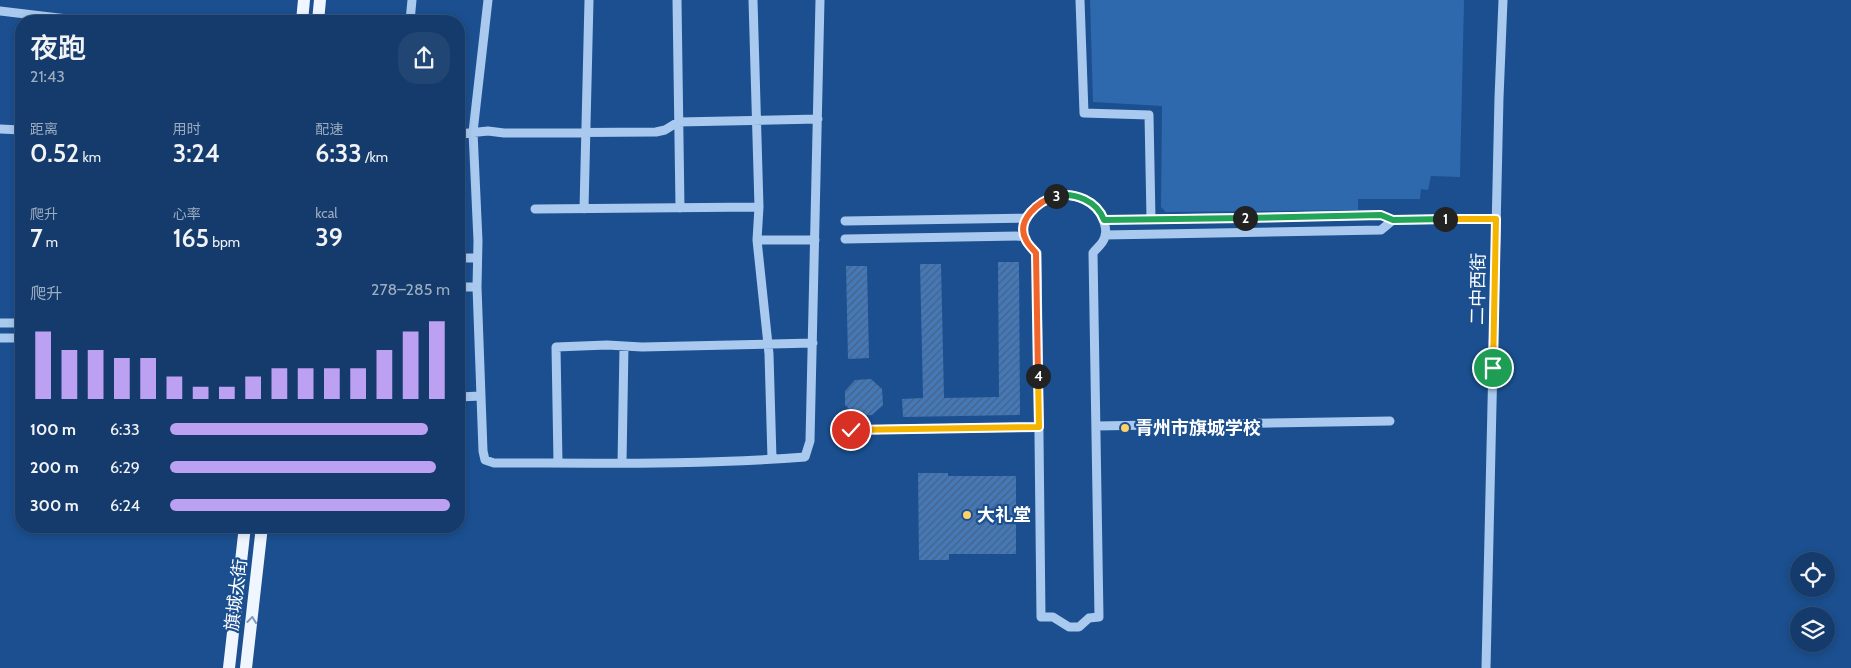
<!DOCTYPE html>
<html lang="zh">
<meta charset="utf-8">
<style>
body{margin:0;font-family:Cabin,"Noto Sans SC",sans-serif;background:#214673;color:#f1f3f6;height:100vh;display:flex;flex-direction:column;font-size:19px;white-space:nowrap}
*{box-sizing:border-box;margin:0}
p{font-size:16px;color:#9dadc1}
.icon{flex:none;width:28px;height:28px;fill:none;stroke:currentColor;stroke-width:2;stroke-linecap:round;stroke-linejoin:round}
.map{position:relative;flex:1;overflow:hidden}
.panel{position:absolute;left:15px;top:15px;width:450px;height:518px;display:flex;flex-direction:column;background:#143b6b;border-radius:20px;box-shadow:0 2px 8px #0003,0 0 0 1px #33557e}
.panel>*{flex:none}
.tools{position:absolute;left:1790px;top:552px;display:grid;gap:10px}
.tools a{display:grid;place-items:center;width:45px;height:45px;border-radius:50%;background:#143b6b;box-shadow:0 2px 8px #0003,0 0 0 1px #33557e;font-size:25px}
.pin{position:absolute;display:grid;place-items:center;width:42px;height:42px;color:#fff;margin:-21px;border:2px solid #fff;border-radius:50%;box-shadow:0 1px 5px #0007}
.km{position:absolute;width:25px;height:25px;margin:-12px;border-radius:50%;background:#222;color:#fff;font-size:14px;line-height:25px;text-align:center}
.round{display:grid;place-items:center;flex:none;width:52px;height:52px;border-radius:20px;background:#214673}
.headline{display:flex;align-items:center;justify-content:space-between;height:85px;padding:0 15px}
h1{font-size:28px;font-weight:600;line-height:38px}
.figures{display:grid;grid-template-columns:repeat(3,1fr);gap:8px;height:85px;padding:5px 15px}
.figures div{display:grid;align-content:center}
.figures b{font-size:25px;font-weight:600}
.figures small{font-size:14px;font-weight:400}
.figures p{font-size:14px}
.chart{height:140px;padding:10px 15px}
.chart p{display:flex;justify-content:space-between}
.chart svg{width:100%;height:90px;margin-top:5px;stroke:#bca0f2;stroke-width:6}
ul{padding:0 15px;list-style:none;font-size:16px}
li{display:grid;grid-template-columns:80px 60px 1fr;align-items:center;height:38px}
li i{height:12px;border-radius:6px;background:#bca0f2}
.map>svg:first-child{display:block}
.green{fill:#2e69ad}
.building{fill:url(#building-hatch)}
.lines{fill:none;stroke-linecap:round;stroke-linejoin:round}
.minor{stroke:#a9c9ee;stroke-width:9}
.major{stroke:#f0f6ff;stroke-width:12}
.oneway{stroke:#7b9ac1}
.split-1-casing{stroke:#fff;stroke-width:10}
.split-2-casing{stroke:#fff;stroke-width:10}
.split-3-casing{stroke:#fff;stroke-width:10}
.split-4-casing{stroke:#fff;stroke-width:10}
.split-5-casing{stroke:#fff;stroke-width:10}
.split-1{stroke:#f5b400;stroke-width:6}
.split-2{stroke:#22a559;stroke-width:6}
.split-3{stroke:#22a559;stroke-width:6}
.split-4{stroke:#f0652b;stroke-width:6}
.split-5{stroke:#f5b400;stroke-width:6}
.poi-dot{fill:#ffd166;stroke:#1b4f8f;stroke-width:2}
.labels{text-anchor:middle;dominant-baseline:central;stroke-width:4.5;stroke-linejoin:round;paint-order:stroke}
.street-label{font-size:18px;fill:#fff;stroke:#1b4f8f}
.poi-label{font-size:18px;font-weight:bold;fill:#fff;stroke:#1b4f8f;text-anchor:start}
</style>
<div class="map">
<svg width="1851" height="668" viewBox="0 0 1851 668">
<defs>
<pattern id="building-hatch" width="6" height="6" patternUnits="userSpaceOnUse" patternTransform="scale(1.25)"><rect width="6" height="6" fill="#4478b7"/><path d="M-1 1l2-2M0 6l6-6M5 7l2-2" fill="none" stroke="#486282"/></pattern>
</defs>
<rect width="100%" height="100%" fill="#1b4f8f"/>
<!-- green -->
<path class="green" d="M1090,0H1464L1460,177L1431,176L1428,190L1421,189L1420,199H1358V210L1166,212L1161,207L1162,106L1093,102Z"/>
<!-- building -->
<path class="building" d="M998,262H1019L1020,415L903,417L902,399L923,398L920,264H941L944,398L999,397Z
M846,266H867L869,358L848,359Z
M871,379L882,389L883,405L872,415L857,416L845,405V391L855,380Z
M918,473H948V476H1016V554H949V560H919Z"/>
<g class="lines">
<!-- minor -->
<path class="minor" d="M488,0L473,132L478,241L477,287L483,451L485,460L494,463C597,463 702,465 805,457L810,441L820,0
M677,0L680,208
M753,0L759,207L757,240L769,354L772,459
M1080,0L1084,113L1149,115L1151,219
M0,11L84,21
M410,21L412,0
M0,129L21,130
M459,134L488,131L504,133L656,132L665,130L678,122L818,119
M1058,195C1078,194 1097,201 1104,222C1106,228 1107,235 1103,241C1101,245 1096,249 1093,253L1099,617L1089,618L1079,627H1069L1053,617H1041L1037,253C1033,249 1028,245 1026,241C1014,219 1041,200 1058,195Z
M535,209L759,207
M584,209L589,0
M1104,220L1381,215L1393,220L1496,219
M845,221L1026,218
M1105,235L1381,230L1393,220
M845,239L1024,236
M757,240H815
M459,258H477
M459,287H477
M0,323H21
M0,338H21
M459,397L480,396
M1096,426L1390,421
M851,430L1039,427
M558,463L556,347L607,345L642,347L813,343
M622,463L624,346
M1486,668L1499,98L1503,0"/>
<!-- major -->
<path class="major" d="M302,21L304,0
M318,21L320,0
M229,668L245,526
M246,668L262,526"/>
</g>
<!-- one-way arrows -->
<defs><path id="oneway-chevron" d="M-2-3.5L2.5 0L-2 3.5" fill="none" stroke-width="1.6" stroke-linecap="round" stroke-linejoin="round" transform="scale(1.25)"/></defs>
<use class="oneway" href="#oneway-chevron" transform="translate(252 620) rotate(-83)"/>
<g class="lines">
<defs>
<path id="split-1" d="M1445,219H1496L1493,368"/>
<path id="split-2" d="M1245,218L1381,215L1393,220L1445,219"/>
<path id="split-3" d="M1056,196C1075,192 1097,201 1104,220L1245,218"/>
<path id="split-4" d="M1038,376L1036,253C1033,249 1028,245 1026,240C1015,220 1039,201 1056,196"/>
<path id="split-5" d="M851,430L1039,427L1038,376"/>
</defs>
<!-- split-1 casing -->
<use href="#split-1" class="split-1-casing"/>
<!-- split-2 casing -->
<use href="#split-2" class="split-2-casing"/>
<!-- split-3 casing -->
<use href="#split-3" class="split-3-casing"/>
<!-- split-4 casing -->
<use href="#split-4" class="split-4-casing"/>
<!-- split-5 casing -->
<use href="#split-5" class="split-5-casing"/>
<!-- split-1 -->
<use href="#split-1" class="split-1"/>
<!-- split-2 -->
<use href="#split-2" class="split-2"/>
<!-- split-3 -->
<use href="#split-3" class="split-3"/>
<!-- split-4 -->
<use href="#split-4" class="split-4"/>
<!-- split-5 -->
<use href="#split-5" class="split-5"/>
</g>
<!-- markers -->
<g class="poi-dot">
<circle cx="1125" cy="428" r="5"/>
<circle cx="967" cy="515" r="5"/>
</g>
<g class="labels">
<!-- street labels -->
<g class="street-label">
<text transform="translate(1478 289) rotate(-89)">二中西街</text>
<text transform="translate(236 595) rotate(-83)">旗城大街</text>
</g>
<!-- poi labels -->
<g class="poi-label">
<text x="1135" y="428">青州市旗城学校</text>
<text x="977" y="515">大礼堂</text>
</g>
</g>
</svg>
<div class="tools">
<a><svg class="icon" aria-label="locate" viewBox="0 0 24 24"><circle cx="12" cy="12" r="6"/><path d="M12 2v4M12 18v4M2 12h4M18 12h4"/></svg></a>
<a><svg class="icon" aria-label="layers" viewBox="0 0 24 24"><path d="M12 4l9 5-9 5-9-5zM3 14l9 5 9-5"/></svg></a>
</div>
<div class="pin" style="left:1493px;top:368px;background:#1e9e55"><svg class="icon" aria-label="arrive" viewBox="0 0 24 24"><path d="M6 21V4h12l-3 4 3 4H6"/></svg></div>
<div class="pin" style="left:851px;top:430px;background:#d93025"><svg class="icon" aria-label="check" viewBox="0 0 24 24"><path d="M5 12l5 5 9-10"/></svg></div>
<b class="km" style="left:1445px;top:219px">1</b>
<b class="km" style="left:1245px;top:218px">2</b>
<b class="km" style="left:1056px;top:196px">3</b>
<b class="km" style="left:1038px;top:376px">4</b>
<section class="panel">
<div class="headline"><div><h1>夜跑</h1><p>21:43</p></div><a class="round"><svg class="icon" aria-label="share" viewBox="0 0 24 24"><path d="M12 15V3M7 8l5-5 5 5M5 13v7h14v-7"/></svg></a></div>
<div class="figures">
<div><p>距离</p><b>0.52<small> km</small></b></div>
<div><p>用时</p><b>3:24</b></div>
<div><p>配速</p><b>6:33<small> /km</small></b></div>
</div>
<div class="figures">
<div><p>爬升</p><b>7<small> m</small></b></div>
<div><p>心率</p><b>165<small> bpm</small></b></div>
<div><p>kcal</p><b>39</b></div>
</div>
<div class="chart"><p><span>爬升</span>278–285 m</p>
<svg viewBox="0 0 160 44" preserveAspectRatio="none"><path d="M5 44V11M15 44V20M25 44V20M35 44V24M45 44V24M55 44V33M65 44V38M75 44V38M85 44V33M95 44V29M105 44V29M115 44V29M125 44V29M135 44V20M145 44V11M155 44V6"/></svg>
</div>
<ul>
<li><b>100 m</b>6:33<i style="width:92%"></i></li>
<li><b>200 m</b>6:29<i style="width:95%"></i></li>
<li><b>300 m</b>6:24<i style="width:100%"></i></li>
</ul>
</section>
</div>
